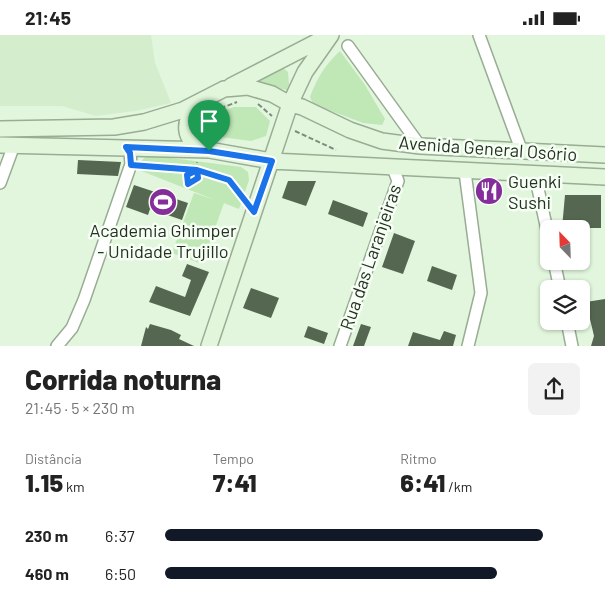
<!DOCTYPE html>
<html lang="pt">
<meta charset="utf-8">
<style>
body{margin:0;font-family:Barlow,sans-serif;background:#f2f2f2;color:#222;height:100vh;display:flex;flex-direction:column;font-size:19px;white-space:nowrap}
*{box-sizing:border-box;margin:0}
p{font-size:16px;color:#767676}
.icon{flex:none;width:28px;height:28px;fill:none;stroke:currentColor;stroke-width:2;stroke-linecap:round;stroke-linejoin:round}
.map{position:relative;height:311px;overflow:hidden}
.side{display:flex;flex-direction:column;background:#fff;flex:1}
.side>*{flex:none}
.needle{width:32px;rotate:337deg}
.fabs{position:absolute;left:540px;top:185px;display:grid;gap:10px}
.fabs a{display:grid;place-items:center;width:50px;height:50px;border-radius:8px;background:#fff;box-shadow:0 1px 4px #0004;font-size:25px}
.pin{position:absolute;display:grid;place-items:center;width:42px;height:42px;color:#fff;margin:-51px -21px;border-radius:50% 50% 50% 0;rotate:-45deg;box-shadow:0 0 5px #0007}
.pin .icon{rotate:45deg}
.round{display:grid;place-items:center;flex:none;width:52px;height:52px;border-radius:8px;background:#f2f2f2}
.overview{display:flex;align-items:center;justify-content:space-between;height:85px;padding:0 25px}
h1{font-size:28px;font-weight:800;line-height:38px}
.stats{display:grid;grid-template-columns:repeat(3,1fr);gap:8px;height:85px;padding:5px 25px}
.stats div{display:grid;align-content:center}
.stats b{font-size:25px;font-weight:800}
.stats small{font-size:14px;font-weight:400}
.stats p{font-size:14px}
ul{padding:0 25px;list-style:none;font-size:16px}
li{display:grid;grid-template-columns:80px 60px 1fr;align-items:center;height:38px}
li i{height:12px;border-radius:6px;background:#111827}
.status{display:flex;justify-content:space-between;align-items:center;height:35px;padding:0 25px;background:#fff;direction:ltr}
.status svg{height:14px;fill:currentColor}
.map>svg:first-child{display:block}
.built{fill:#d4eecd}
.green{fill:#c0e7b6}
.building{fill:#556751}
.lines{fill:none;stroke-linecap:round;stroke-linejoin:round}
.street-casing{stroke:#99ac94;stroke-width:14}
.secondary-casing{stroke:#99ac94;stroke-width:18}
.path{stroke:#7e8c7b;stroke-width:2;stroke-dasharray:5 2.5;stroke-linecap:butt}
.street{stroke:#fff;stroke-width:11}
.secondary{stroke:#e1f6db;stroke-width:15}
.route-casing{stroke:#fff;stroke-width:10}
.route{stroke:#1a73e8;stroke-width:6}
.labels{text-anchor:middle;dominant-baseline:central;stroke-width:5;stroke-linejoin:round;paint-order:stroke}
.street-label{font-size:18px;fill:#272f25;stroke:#f6fff4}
.poi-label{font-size:18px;fill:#272f25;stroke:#f6fff4;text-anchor:start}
</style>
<div class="status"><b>21:45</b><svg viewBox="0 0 49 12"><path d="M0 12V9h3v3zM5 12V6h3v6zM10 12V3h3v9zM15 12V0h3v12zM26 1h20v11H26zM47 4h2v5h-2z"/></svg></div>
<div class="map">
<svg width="605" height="311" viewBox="0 0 605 311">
<rect width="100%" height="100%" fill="#e1f6dc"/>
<!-- built -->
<path class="built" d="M0,0H151L155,28L171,68L135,76L96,81L62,71H0Z"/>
<!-- green -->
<path class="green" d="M340,16L365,50L385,84L382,90L363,88L313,69L310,62C317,43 325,30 340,16Z
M280,31L288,37L289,50L287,55L249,47Z
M234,72H256L270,86L266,101L251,106L206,100L203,95L214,79Z
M148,120L241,132L248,137L249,145L239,174L224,168L202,229L172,218L194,158L215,165L139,135L141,126Z"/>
<!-- building -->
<path class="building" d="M78,125L121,127L118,141L77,139Z
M288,146H316L306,171L282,163Z
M134,150L188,168L182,185L150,174L148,180L126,172Z
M565,160H601V193H562Z
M333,165L368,178L363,192L328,179Z
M394,198L415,206L403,239L382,232Z
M187,229L209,237L190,281L149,267L156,251L185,262L191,245L182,241Z
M432,231L457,240L452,255L427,246Z
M251,253L279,263L271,283L243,273Z
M605,264V311H591L594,301L586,267Z
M150,289L171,295L181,300L179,304L194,311H141L146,292L148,294Z
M361,289L371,292L364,311H353Z
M308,291L328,298L324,309L304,302Z
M444,296L456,300L453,311H408L413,297L440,305Z"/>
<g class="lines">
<defs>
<path id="street" d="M479,0L522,117
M348,11L420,111
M465,137L481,258L468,311
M535,140L549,204
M0,148L14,110
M554,226L560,254
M567,286L572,311
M57,311L72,293L84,265L131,129L130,118L126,112
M340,311L398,146L393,133"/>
<path id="secondary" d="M231,51L328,1
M199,69C182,85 181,106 206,114
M0,94L114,92L144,87L183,75L224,54L248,52L272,59L290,69L302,72L350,95L382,106L420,111L605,120
M0,110L209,115L271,126L605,142
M209,311L290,69L305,37L331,0"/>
</defs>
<!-- street casing -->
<use href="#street" class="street-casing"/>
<!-- secondary casing -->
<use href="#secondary" class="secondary-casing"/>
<!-- path -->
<path class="path" d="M258,69L272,81
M203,87L216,75L237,67
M295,96L336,115
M141,130L206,137L229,145L244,166
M195,136L187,140L188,149L198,143L197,127"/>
<!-- street -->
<use href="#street" class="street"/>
<!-- secondary -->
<use href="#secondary" class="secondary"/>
</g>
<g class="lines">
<defs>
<path id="route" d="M209,116L126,112L130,118L131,130L197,135L198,143L188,149L187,140L197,135L229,145L254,177L272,126L209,116"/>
</defs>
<!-- route casing -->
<use href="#route" class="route-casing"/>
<!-- route -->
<use href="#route" class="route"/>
</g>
<!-- icons -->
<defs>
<symbol id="restaurant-disc" viewBox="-11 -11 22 22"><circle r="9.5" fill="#852d9a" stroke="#f6fff4"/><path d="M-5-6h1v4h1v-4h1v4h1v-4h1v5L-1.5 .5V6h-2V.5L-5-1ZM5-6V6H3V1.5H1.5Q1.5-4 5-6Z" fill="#fff"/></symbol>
<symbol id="stadium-disc" viewBox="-11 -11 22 22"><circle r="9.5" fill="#852d9a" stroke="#f6fff4"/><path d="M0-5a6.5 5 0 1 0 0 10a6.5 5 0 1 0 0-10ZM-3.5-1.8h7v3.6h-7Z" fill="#fff"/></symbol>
</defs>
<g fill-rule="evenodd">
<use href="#restaurant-disc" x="473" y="140" width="32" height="32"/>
<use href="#stadium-disc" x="147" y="151" width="32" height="32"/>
</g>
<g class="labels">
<!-- street labels -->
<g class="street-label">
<text transform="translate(488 113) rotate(4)">Avenida General Osório</text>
<text transform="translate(370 222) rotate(-71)">Rua das Laranjeiras</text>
</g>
<!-- poi labels -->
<g class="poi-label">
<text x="508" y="146">Guenki<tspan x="508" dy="21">Sushi</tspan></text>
<text x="163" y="195" text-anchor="middle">Academia Ghimper<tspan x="163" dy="21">- Unidade Trujillo</tspan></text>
</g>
</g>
</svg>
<div class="fabs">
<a><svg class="needle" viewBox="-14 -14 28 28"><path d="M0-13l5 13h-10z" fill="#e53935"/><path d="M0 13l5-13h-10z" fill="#767676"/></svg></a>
<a><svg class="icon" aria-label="layers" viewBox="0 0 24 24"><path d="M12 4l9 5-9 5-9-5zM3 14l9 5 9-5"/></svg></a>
</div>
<div class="pin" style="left:209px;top:116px;background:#1e9e55"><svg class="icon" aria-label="arrive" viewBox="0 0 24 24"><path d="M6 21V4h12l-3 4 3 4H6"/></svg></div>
</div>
<section class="side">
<div class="overview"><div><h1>Corrida noturna</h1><p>21:45 · 5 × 230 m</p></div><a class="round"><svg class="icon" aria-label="share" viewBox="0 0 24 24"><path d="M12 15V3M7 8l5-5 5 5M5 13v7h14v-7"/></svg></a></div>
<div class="stats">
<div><p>Distância</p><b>1.15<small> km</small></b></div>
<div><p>Tempo</p><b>7:41</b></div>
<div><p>Ritmo</p><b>6:41<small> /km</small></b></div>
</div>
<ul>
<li><b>230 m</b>6:37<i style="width:91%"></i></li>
<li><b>460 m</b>6:50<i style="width:80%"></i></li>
</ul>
</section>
